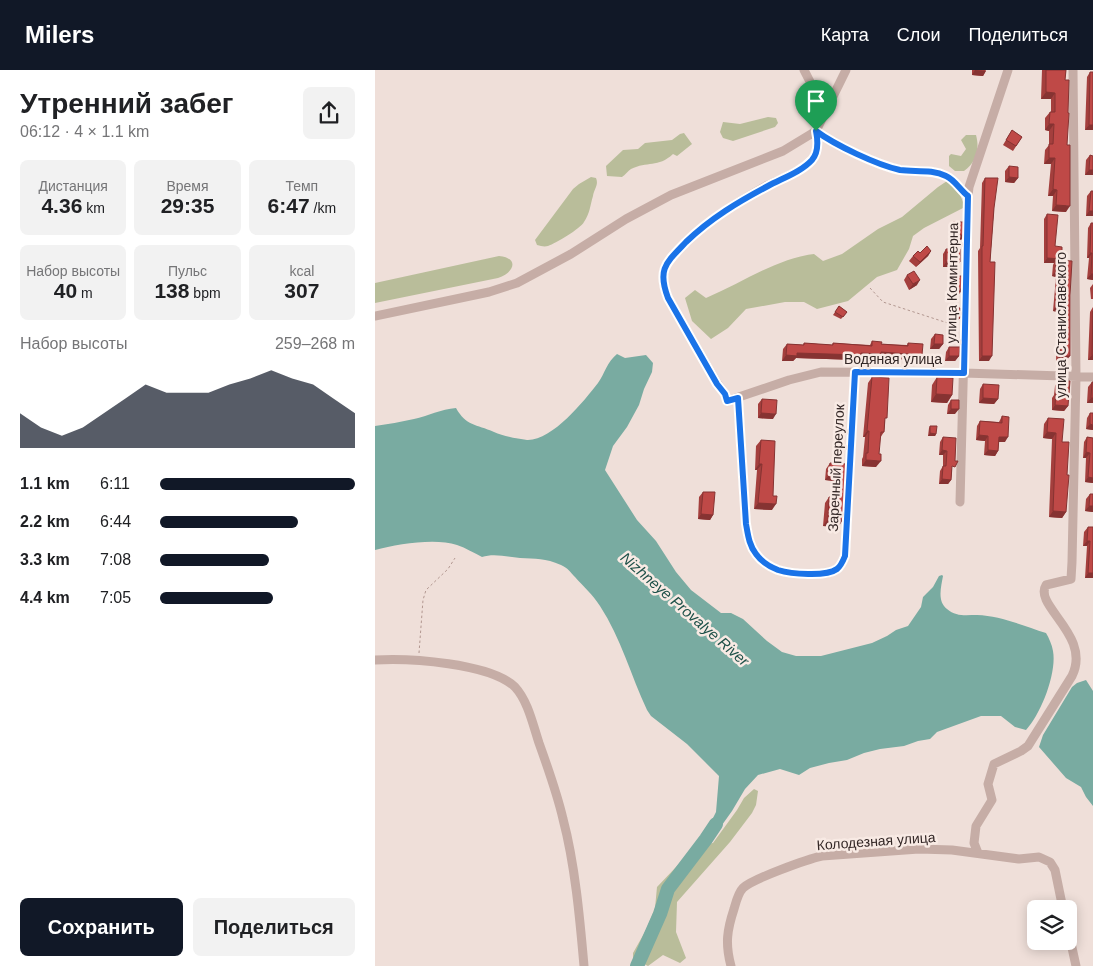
<!DOCTYPE html>
<html lang="ru">
<meta charset="utf-8">
<style>
body{margin:0;font-family:Arial,sans-serif;background:#f2f2f2;color:#202124;height:100vh;display:flex;flex-direction:column;font-size:19px;white-space:nowrap}
*{box-sizing:border-box;margin:0}
p{font-size:16px;color:#757577}
.icon{flex:none;width:28px;height:28px;fill:none;stroke:currentColor;stroke-width:2;stroke-linecap:round;stroke-linejoin:round}
.map{position:relative;flex:1;overflow:hidden}
.sheet{display:flex;flex-direction:column;background:#fff;width:375px}
.sheet>*{flex:none}
.tools{position:absolute;left:652px;top:830px;display:grid;gap:10px}
.tools a{display:grid;place-items:center;width:50px;height:50px;border-radius:8px;background:#fff;box-shadow:0 2px 12px #0003;font-size:25px}
.pin{position:absolute;display:grid;place-items:center;width:42px;height:42px;color:#fff;margin:-51px -21px;border-radius:50% 50% 50% 0;rotate:-45deg;box-shadow:0 0 5px #0007}
.pin .icon{rotate:45deg}
.round{display:grid;place-items:center;flex:none;width:52px;height:52px;border-radius:8px;background:#f2f2f2}
.headline{display:flex;align-items:center;justify-content:space-between;height:85px;padding:0 20px}
h1{font-size:28px;font-weight:700;line-height:38px}
.metrics{display:grid;grid-template-columns:repeat(3,1fr);gap:8px;height:85px;padding:5px 20px}
.metrics div{display:grid;align-content:center;border-radius:8px;background:#f2f2f2;text-align:center}
.metrics b{font-size:21px;font-weight:700}
.metrics small{font-size:14px;font-weight:400}
.metrics p{font-size:14px}
.chart{height:140px;padding:10px 20px}
.chart p{display:flex;justify-content:space-between}
.chart svg{width:100%;height:90px;margin-top:5px;fill:#111827;opacity:.7}
.action{display:flex;gap:10px;margin-top:auto;padding:10px 20px}
.action a{flex:1;height:58px;border-radius:8px;background:#111827;color:#fff;font-size:20px;font-weight:700;line-height:58px;text-align:center}
.action a+a{background:#f2f2f2;color:#202124}
ul{padding:0 20px;list-style:none;font-size:16px}
li{display:grid;grid-template-columns:80px 60px 1fr;align-items:center;height:38px}
li i{height:12px;border-radius:6px;background:#111827}
header{display:flex;align-items:center;gap:30px;box-sizing:border-box;height:70px;padding:0 25px;background:#111827;color:#fff}
header strong{font-size:24px}
nav{display:flex;gap:28px;margin-inline-start:auto;font-size:18px}
main{display:flex;flex:1;min-height:0}
.map>svg:first-child{display:block}
.green{fill:#b9bd9a}
.water{fill:#79aba1}
.lines{fill:none;stroke-linecap:round;stroke-linejoin:round}
.river{stroke:#79aba1;stroke-width:14}
.path{stroke:#b29790;stroke-width:1;stroke-dasharray:2.5 2.5;stroke-linecap:butt}
.minor{stroke:#c6ada6;stroke-width:9}
.wall{fill:#a43f3d}
.shaded-wall{fill:#863332}
.building{fill:#bf4947;stroke:#863332}
.route-casing{stroke:#fff;stroke-width:10}
.route{stroke:#1a73e8;stroke-width:6}
.labels{text-anchor:middle;dominant-baseline:central;stroke-width:5;stroke-linejoin:round;paint-order:stroke}
.street-label{font-size:14px;fill:#332726;stroke:#f8eae4}
.water-label{font-size:15px;font-style:italic;fill:#1e5149;stroke:#f8eae4}
</style>
<header>
<strong>Milers</strong>
<nav><a>Карта</a><a>Слои</a><a>Поделиться</a></nav>
</header>
<main>
<section class="sheet">
<div class="headline"><div><h1>Утренний забег</h1><p>06:12 · 4 × 1.1 km</p></div><a class="round"><svg class="icon" aria-label="share" viewBox="0 0 24 24"><path d="M12 15V3M7 8l5-5 5 5M5 13v7h14v-7"/></svg></a></div>
<div class="metrics">
<div><p>Дистанция</p><b>4.36<small> km</small></b></div>
<div><p>Время</p><b>29:35</b></div>
<div><p>Темп</p><b>6:47<small> /km</small></b></div>
</div>
<div class="metrics">
<div><p>Набор высоты</p><b>40<small> m</small></b></div>
<div><p>Пульс</p><b>138<small> bpm</small></b></div>
<div><p>kcal</p><b>307</b></div>
</div>
<div class="chart"><p><span>Набор высоты</span>259–268 m</p>
<svg viewBox="0 0 160 44" preserveAspectRatio="none"><path d="M0 44V27L10 34L20 38L30 34L40 27L50 20L60 13L70 17L80 17L90 17L100 13L110 10L120 6L130 10L140 13L150 20L160 27V44z"/></svg>
</div>
<ul>
<li><b>1.1 km</b>6:11<i style="width:100%"></i></li>
<li><b>2.2 km</b>6:44<i style="width:71%"></i></li>
<li><b>3.3 km</b>7:08<i style="width:56%"></i></li>
<li><b>4.4 km</b>7:05<i style="width:58%"></i></li>
</ul>
<div class="action"><a>Сохранить</a><a>Поделиться</a></div>
</section>
<div class="map">
<svg width="718" height="896" viewBox="0 0 718 896">
<rect width="100%" height="100%" fill="#efdfd9"/>
<!-- green -->
<path class="green" d="M393,47L401,48L403,53L400,57L358,71L348,68L345,62L348,52L365,54Z
M309,63L317,74L302,86L298,84C283,98 272,91 256,99C253,101 250,105 247,107L232,106L231,96L248,80L263,79L270,73L297,70L305,64Z
M591,65H601C605,80 601,92 589,101H580L574,96V86L576,84L586,86L591,79L586,70Z
M216,107L221,108C224,115 219,119 218,126C215,136 215,143 209,152C205,159 181,173 173,176C169,177 166,176 162,175L160,170L198,119L204,114Z
M578,107L590,137L549,158L538,166L534,179L522,200L502,207L473,231L442,239L429,232H410L371,239L353,258L336,269L317,251L310,228L320,220L331,228C367,213 400,189 439,184L448,191L467,184L503,159L527,147L563,117Z
M124,186C144,188 140,202 123,208L0,233V213Z
M379,719L383,721L381,735L377,743L355,772L302,832L301,862L311,888L305,893L288,885L273,896L258,888V883L271,860L280,838L282,817L321,776L338,773L362,740L369,728Z"/>
<!-- water -->
<path class="water" d="M242,284L250,288L271,285L278,293L277,302L269,319L264,335L252,357L238,376L230,400L262,450L281,471L301,502L316,520L346,543H356L368,549L392,571L407,582L421,586H446L497,573L512,566L521,560L533,556L546,537L548,527L558,517L564,506L567,505L568,506C566,517 562,531 572,539C581,547 591,545 602,545C626,546 649,556 671,563C674,568 677,575 678,581C682,603 666,644 651,660L640,657L626,646H606L562,662L555,669L543,671L529,676L505,679L489,683L472,690L454,693L435,698L424,705L405,699L383,705L370,719L357,741L337,769H331L330,764L341,742L344,706L312,674L276,646L272,640C256,606 246,568 225,536C218,525 208,516 200,507C195,502 193,498 186,495C170,488 161,489 145,488C133,487 119,483 107,487C99,483 91,478 82,475C60,468 23,474 0,480V356C13,354 26,352 39,349C53,346 66,339 81,338C91,356 101,354 119,362C128,366 142,369 152,370C177,371 209,331 223,313C230,303 232,292 242,284Z
M711,610L718,621V736L711,727L706,717L691,708L664,677L668,665L697,617L702,613Z"/>
<g class="lines">
<!-- river -->
<path class="river" d="M262,896L285,844L293,819L331,769L341,754"/>
<!-- path -->
<path class="path" d="M495,218L508,232L582,256
M44,583L48,530L51,520L73,499L80,488"/>
<!-- minor -->
<path class="minor" d="M429,0L451,43
M441,61C443,71 444,82 437,90C426,102 408,108 393,115C363,132 336,148 311,172C291,193 282,199 293,228L342,313L350,324L352,331L414,310L446,302L589,303L718,307
M441,61C460,75 502,95 525,100C540,102 557,99 571,106C580,110 585,120 593,126
M0,246L114,222L142,213L196,184L251,149L296,125L408,81L441,61L471,0
M363,328L371,454C373,465 374,475 381,484C386,491 395,497 403,500C416,504 451,507 462,499C466,496 468,491 470,486L480,302
M585,432L593,126L594,117L633,0
M0,590C34,588 115,593 140,617C153,631 158,655 164,673C173,698 182,723 188,749C200,794 205,850 209,896
M603,783L599,773L601,756L617,730L613,714L619,694L646,681L653,676L697,606C717,565 658,536 671,515L696,509L697,492L701,307L698,0
M694,864L701,896
M356,896C350,874 352,860 359,839C361,832 363,823 368,818C377,809 433,789 447,786L544,779L577,780L644,789L664,787L675,792L680,800L688,839"/>
</g>
<!-- wall -->
<path class="wall" d="M597,0H611L608,6L597,5Z
M667,0H691L690,10L692,75L691,142L677,141L678,126H673L676,94H669L670,80L674,75V61L670,60V48L675,42H676V29H666Z
M715,2L718,60H710L712,7Z
M637,60L647,67L638,81L628,75Z
M715,85L718,105H710L711,90Z
M634,96L643,108L639,113L630,112V101Z
M610,108L619,138L615,192L614,291H604L603,181L605,178L607,113Z
M716,121L718,146H711L712,126Z
M672,144L680,176L687,189L686,190L691,291H681L683,242L678,241L681,207L677,206L678,195L679,193H669V149Z
M578,152L589,165L586,170H575V157Z
M716,153L718,210L712,209L714,188H712L713,158Z
M571,179L581,197H568V184Z
M556,181L553,186L541,197L534,191L538,186L545,183Z
M532,205L542,215L534,220L529,210Z
M577,206L588,219L584,224H574L573,211Z
M718,214V229H716L715,218Z
M464,236L472,242L466,249L458,245Z
M718,237V290H713L715,242Z
M578,238L585,248L583,250H576V240Z
M560,264L568,274L564,279H555L556,269Z
M497,271L506,274L532,275L533,273L543,290L503,288L502,289L483,288L482,290L421,288L418,291H407L408,279L412,274L428,275L429,273L457,275L458,273L495,275Z
M574,277L584,286L580,291H570L571,282Z
M497,307L510,352L509,362L505,368L501,397L487,396V389L488,387L490,367H488L493,313Z
M562,307L577,325L572,333L556,332L557,315Z
M683,311L693,336L689,341L677,340V328L679,325L680,316Z
M717,312L718,333H712L713,317Z
M608,314L623,329L619,334L604,333L605,319Z
M387,329L398,349L383,348V334Z
M576,330L580,344H572L573,335Z
M715,343L718,360L711,359L712,348Z
M627,346L630,372H624L623,381L620,386L609,385L610,371L601,370L602,356L605,351L624,352Z
M673,348L687,372L691,442L687,448L674,447L677,369L668,368L669,354Z
M555,356L561,364L560,366H553L554,358Z
M568,367L577,401L576,410L573,414H564L565,401L568,396V385H564L565,372Z
M712,367L718,368V413L710,412L711,388H708L709,372Z
M386,370L398,426L397,440L379,439L382,400H380L381,376Z
M455,393L471,394L469,428L463,457L448,456L450,433L454,427H458L459,411L450,410L451,399Z
M328,422L338,445L335,450L323,449L324,427Z
M715,424L718,442L710,441L711,429Z
M713,457H718V508H710L712,476H708L709,462Z"/>
<!-- shaded-wall -->
<path class="shaded-wall" d="M600,0L611,1L608,6L597,5Z
M671,22L680,23L676,29H666Z
M674,54H679L674,61L670,60Z
M714,55H718V60H710Z
M674,88H680L676,94H669Z
M714,100H718V105H710Z
M634,107L643,108L639,113L630,112Z
M678,119L682,120L678,126H673Z
M681,135L695,136L691,142L677,141Z
M714,141H718V146H711Z
M578,165H589L586,170H575Z
M556,181L553,186L541,197L545,192Z
M715,183H717L714,188H712Z
M672,188L687,189L683,194L681,190L679,193H669Z
M571,192H585L581,197H568Z
M681,201L685,202L681,207L677,206Z
M716,204H718V210L712,209Z
M545,210L542,215L534,220L538,214Z
M577,219H588L584,224H574Z
M681,236L686,237L683,242L678,241Z
M578,248H585L583,250H576Z
M559,274H568L564,279H555Z
M506,282L547,285L543,290L503,288L502,289L483,288L482,290L421,288L418,291H407L411,285L422,283Z
M717,285H718V290H713Z
M574,286H584L580,291H570Z
M607,286H617L614,291H604Z
M685,286H695L691,291H681Z
M561,324L577,325L572,333L556,332Z
M608,328L623,329L619,334L604,333Z
M716,328H718V333H712Z
M680,335L693,336L689,341L677,340Z
M576,339H584L580,344H572Z
M386,343L401,344L398,349L383,348Z
M715,354L718,355V360L711,359Z
M492,361H494L490,367H488Z
M672,362L681,363L677,369L668,368Z
M555,363L561,364L560,366H553Z
M604,365L613,366L610,371L601,370Z
M624,367H633L630,372H621Z
M567,380L572,381L568,385H564Z
M613,380L623,381L620,386L609,385Z
M711,382L715,383L711,388H708Z
M491,390L506,391L501,397L487,396Z
M384,394H387L382,400H380Z
M455,404H463L459,411L450,410Z
M713,407L718,408V413L710,412Z
M567,409L576,410L573,414H564Z
M383,433L401,434L397,440L379,439Z
M714,436H718V442L710,441Z
M678,441L691,442L687,448L674,447Z
M326,444L338,445L335,450L323,449Z
M453,449L468,450L463,457L448,456Z
M712,471H715L712,476H708Z
M713,503H718V508H710Z"/>
<!-- building -->
<path class="building" d="M671,0H691L690,10H694L693,43H694L692,75H695V136L681,135L682,120L678,119L680,88H674V74H678L679,54H674L675,42H680V23L671,22Z
M715,2H718V55H714Z
M637,60L647,67L641,76L631,70Z
M715,85L718,86V100H714Z
M634,96L643,97V108L634,107Z
M610,108H623L619,138L615,192H620L617,286H607V176H608Z
M716,121H718V141H714Z
M672,144L683,145L680,176L687,177V189L672,188Z
M578,152H589V165H578Z
M716,153H718V204H716L717,183H715Z
M552,176L556,181L545,192L538,186L543,181L545,183Z
M571,179H585V192H571Z
M681,190L697,191L695,225V286H685L686,237L681,236L685,202L681,201Z
M539,201L545,210L538,214L532,205Z
M577,206H588V219H577Z
M464,236L472,242L468,247L460,242Z
M578,238H585V248H578Z
M718,241V285H717Z
M560,264L568,265V274H559Z
M497,271L507,272L506,274L533,276V273L548,274L547,285L506,282V284L486,283L485,285L422,283V286L411,285L412,274L429,275V273L458,275V273L497,276Z
M574,277H585L584,286H574Z
M497,307L514,308L512,348H510L509,362H506L504,384H506V391L491,390V383H493L494,361H492Z
M562,307L578,308L577,325L561,324Z
M683,311H695L693,336L680,335L681,323H682Z
M717,312H718V328H716Z
M608,314L624,315L623,329L608,328Z
M387,329L402,330L401,344L386,343Z
M576,330H584V339H576Z
M715,343H718V355L715,354Z
M627,346L634,347L633,367H624L623,381L613,380V366L604,365L605,351L627,353Z
M673,348L689,349L687,372H694L692,405H694L691,442L678,441L681,363L672,362Z
M555,356H562L561,364L555,363Z
M568,367L581,368L580,391H583L580,397L577,396L576,410L567,409L568,396H571L572,381L567,380Z
M712,367L718,368V408L713,407L715,383L711,382Z
M386,370L400,371L398,426H402L401,434L383,433L387,394H384Z
M455,393L471,394L470,411H472L471,425H469L468,450L453,449L454,427H462L463,404H455Z
M328,422H340L338,445L326,444Z
M715,424H718V436H714Z
M713,457H718V503H713L715,471H712Z"/>
<g class="lines">
<defs>
<path id="route" d="M441,61C460,75 502,95 525,100C540,102 557,99 571,106C580,110 585,120 593,126L589,303L480,302L470,486C468,491 466,496 462,499C451,507 416,504 403,500C395,497 386,491 381,484C374,475 373,465 371,454L363,328L352,331L350,324L342,314L293,228C282,199 291,193 311,172C336,148 363,132 393,116C408,108 426,102 437,90C444,82 443,71 441,61Z"/>
</defs>
<!-- route casing -->
<use href="#route" class="route-casing"/>
<!-- route -->
<use href="#route" class="route"/>
</g>
<g class="labels">
<!-- street labels -->
<g class="street-label">
<text transform="translate(577 213) rotate(-89)">улица Коминтерна</text>
<text transform="translate(686 255) rotate(-90)">улица Станиславского</text>
<text x="518" y="289">Водяная улица</text>
<text transform="translate(461 398) rotate(-87)">Заречный переулок</text>
<text transform="translate(501 771) rotate(-4)">Колодезная улица</text>
</g>
<!-- water labels -->
<g class="water-label">
<text transform="translate(310 539) rotate(41)">Nizhneye Provalye River</text>
</g>
</g>
</svg>
<div class="tools">
<a><svg class="icon" aria-label="layers" viewBox="0 0 24 24"><path d="M12 4l9 5-9 5-9-5zM3 14l9 5 9-5"/></svg></a>
</div>
<div class="pin" style="left:441px;top:61px;background:#1e9e55"><svg class="icon" aria-label="arrive" viewBox="0 0 24 24"><path d="M6 21V4h12l-3 4 3 4H6"/></svg></div>
</div>
</main>
